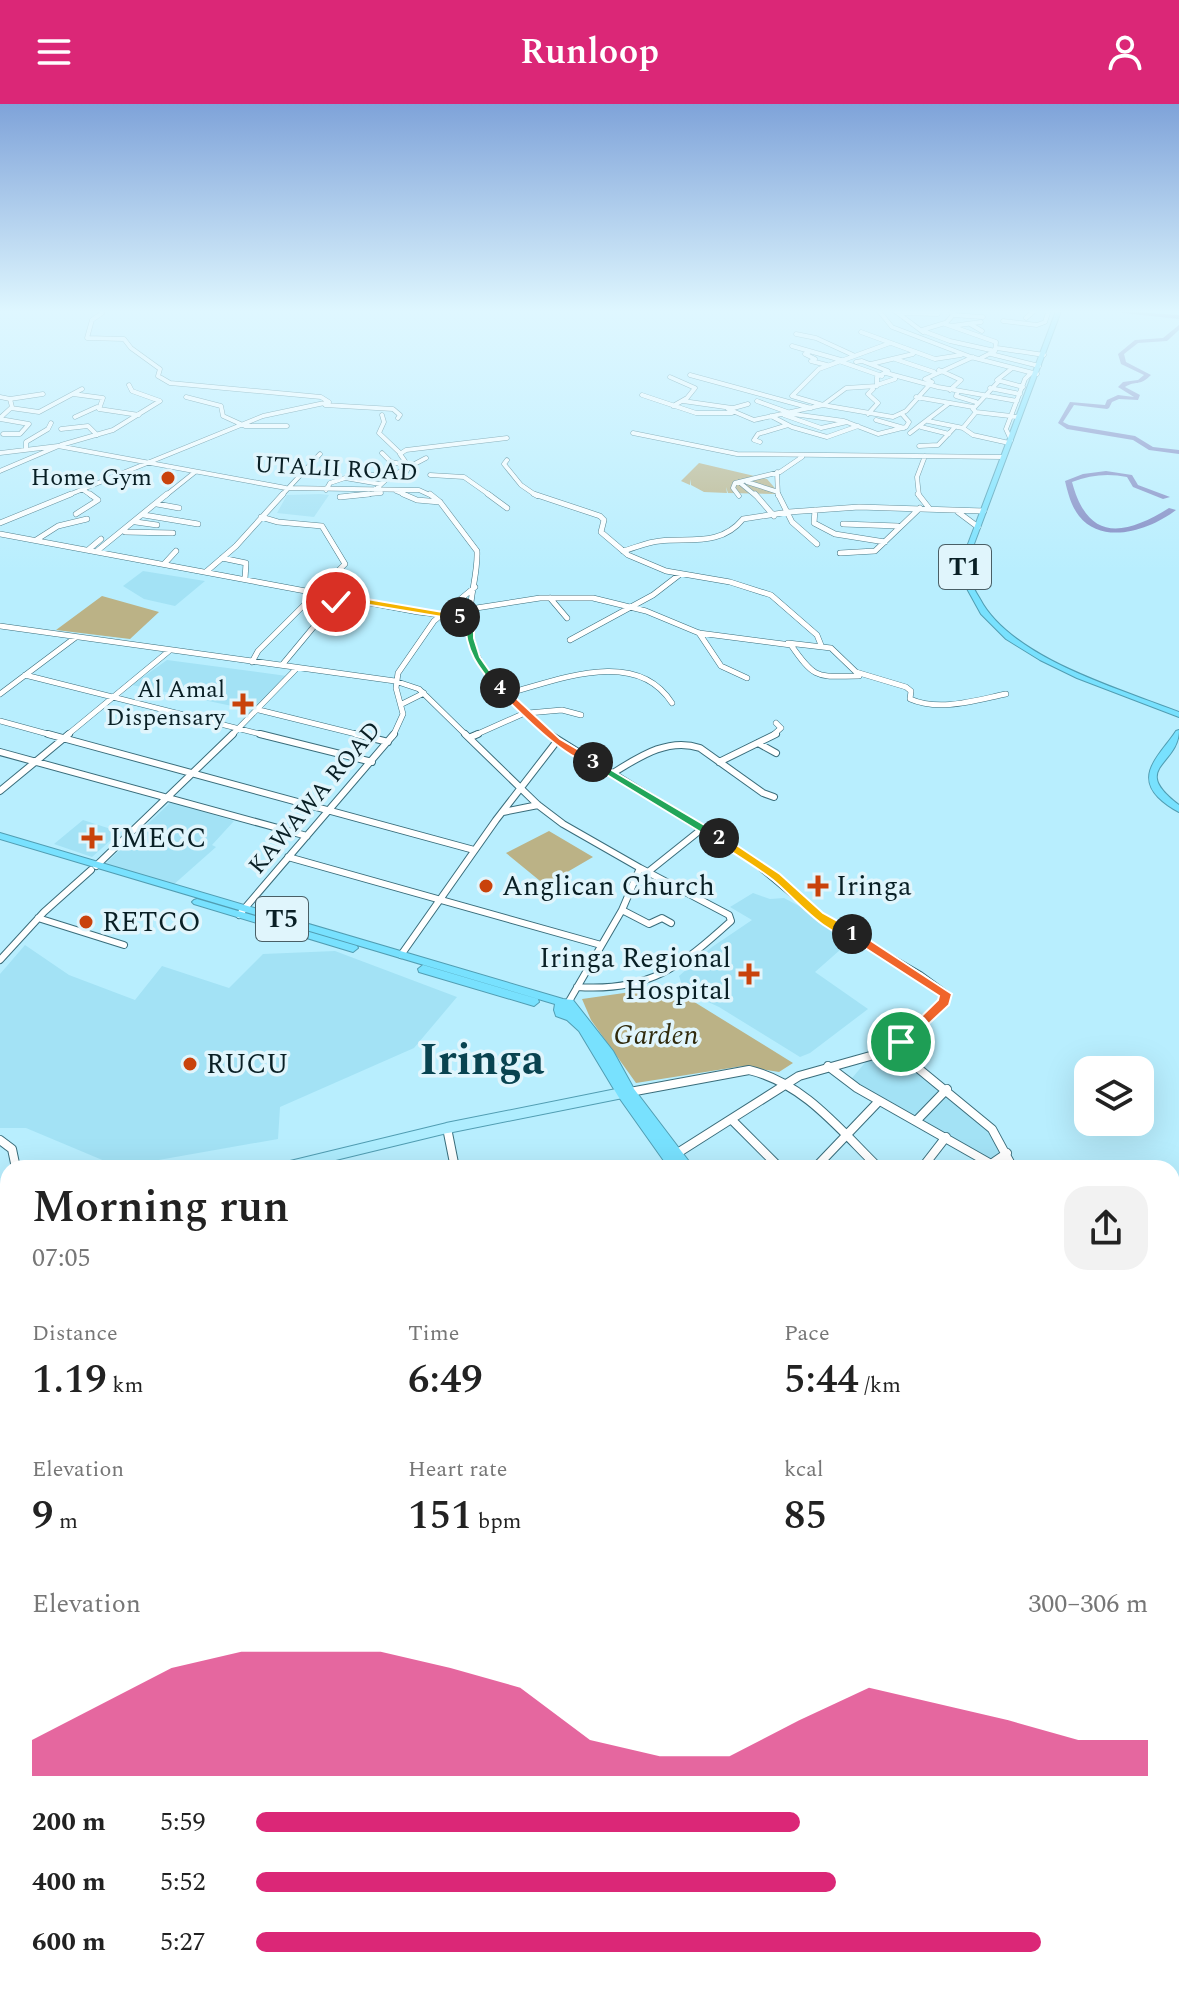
<!DOCTYPE html>
<meta charset="utf-8">
<style>
body{margin:0;font-family:Spectral,serif;background:#f2f2f2;color:#222;height:100vh;display:flex;flex-direction:column;font-size:30px;white-space:nowrap}
*{box-sizing:border-box;margin:0}
p{font-size:26px;color:#767676}
.icon{flex:none;width:44px;height:44px;fill:none;stroke:currentColor;stroke-width:2;stroke-linecap:round;stroke-linejoin:round}
.map{position:relative;flex:1;overflow:hidden}
.sheet{position:absolute;left:0px;top:1056px;width:1180px;height:830px;display:flex;flex-direction:column;background:#fff;border-radius:24px 24px 0 0;box-shadow:0 8px 32px #0002}
.sheet>*{flex:none}
.controls{position:absolute;left:1074px;top:952px;display:grid;gap:16px}
.controls a{display:grid;place-items:center;width:80px;height:80px;border-radius:16px;background:#fff;box-shadow:0 8px 32px #0002;font-size:40px}
.pin{position:absolute;display:grid;place-items:center;width:68px;height:68px;color:#fff;margin:-34px;border:4px solid #fff;border-radius:50%;box-shadow:0 2px 8px #0007}
.km{position:absolute;width:40px;height:40px;margin:-20px;border-radius:50%;background:#222;color:#fff;font-size:22px;line-height:40px;text-align:center}
.round{display:grid;place-items:center;flex:none;width:84px;height:84px;border-radius:24px;background:#f2f2f2}
.overview{display:flex;align-items:center;justify-content:space-between;height:136px;padding:0 32px}
h1{font-size:44px;font-weight:600;line-height:60px}
.stats{display:grid;grid-template-columns:repeat(3,1fr);gap:12px;height:136px;padding:8px 32px}
.stats div{display:grid;align-content:center}
.stats b{font-size:40px;font-weight:600}
.stats small{font-size:22px;font-weight:400}
.stats p{font-size:22px}
.chart{height:224px;padding:16px 32px}
.chart p{display:flex;justify-content:space-between}
.chart svg{width:100%;height:144px;margin-top:8px;fill:#db2777;opacity:.7}
ul{padding:0 32px;list-style:none;font-size:26px}
li{display:grid;grid-template-columns:128px 96px 1fr;align-items:center;height:60px}
li i{height:20px;border-radius:10px;background:#db2777}
header{display:flex;justify-content:space-between;align-items:center;height:104px;padding:0 32px;background:#db2777;color:#fff;font-size:36px;font-weight:600}
.map>svg:first-child{display:block}
.built{fill:#a3e2f5}
.green{fill:#bbb286}
.lines{fill:none;stroke-linecap:round;stroke-linejoin:round}
.stream{stroke:#838ac3;stroke-width:3}
.river{fill:#838ac3;fill-rule:evenodd}
.minor-far4-casing{stroke:#3a6d7b;stroke-width:5}
.minor-far3-casing{stroke:#3a6d7b;stroke-width:6}
.minor-far2-casing{stroke:#3a6d7b;stroke-width:8}
.minor-far1-casing{stroke:#3a6d7b;stroke-width:10}
.minor-casing{stroke:#3a6d7b;stroke-width:12}
.major-casing{stroke:#519db2;stroke-width:12}
.highway-casing{stroke:#519db2;stroke-width:2}
.minor-far4{stroke:#fff;stroke-width:4}
.minor-far3{stroke:#fff;stroke-width:5}
.minor-far2{stroke:#fff;stroke-width:6}
.minor-far1{stroke:#fff;stroke-width:8}
.minor{stroke:#fff;stroke-width:10}
.major{stroke:#aeedfe;stroke-width:10}
.highway{fill:#78e1fe;fill-rule:evenodd}
.split-1{fill:#f0652b;stroke:#fff;stroke-width:2}
.split-2{fill:#f5b400;stroke:#fff;stroke-width:2}
.split-3{fill:#22a559;stroke:#fff;stroke-width:2}
.split-4{fill:#f0652b;stroke:#fff;stroke-width:2}
.split-5{fill:#22a559;stroke:#fff;stroke-width:2}
.split-6{fill:#f5b400;stroke:#fff;stroke-width:2}
.poi-dot{fill:#c9420b;stroke:#e0f5fc;stroke-width:3}
.labels{text-anchor:middle;dominant-baseline:central;stroke-width:7;stroke-linejoin:round;paint-order:stroke}
.far-street-label{font-size:24px;fill:#091f25;stroke:#e0f5fc}
.far-poi-label{font-size:24px;fill:#091f25;stroke:#e0f5fc;text-anchor:end}
.shield{fill:#e0f5fc;stroke:#4a5f66;stroke-width:2}
.shield-label{font-size:26px;font-weight:bold;fill:#091f25}
.poi-label{font-size:28px;fill:#091f25;stroke:#e0f5fc;text-anchor:start}
.park-label{font-size:28px;font-style:italic;fill:#302a0c;stroke:#e0f5fc}
.town-label{font-size:44px;font-weight:bold;fill:#094350;stroke:#e0f5fc}
</style>
<header><svg class="icon" aria-label="menu" viewBox="0 0 24 24"><path d="M4 6h16M4 12h16M4 18h16"/></svg>Runloop<svg class="icon" aria-label="person" viewBox="0 0 24 24"><circle cx="12" cy="8" r="4"/><path d="M4 21q1-7 8-7t8 7"/></svg></header>
<div class="map">
<svg width="1179" height="1885" viewBox="0 0 1179 1885">
<rect width="100%" height="100%" fill="#b8eefe"/>
<!-- built -->
<path class="built" d="M287,391L320,390L329,391L314,413L277,409Z
M143,467L205,477L175,502L144,495L123,482Z
M167,556L287,572L256,607L132,581Z
M171,698L234,717L212,741L216,743L172,782L104,761Z
M83,716L120,728L92,753L54,740Z
M753,789L770,795L784,794L820,813L849,838L815,868L868,905L810,949L800,953L719,903L695,892L682,881L679,872L712,843L752,816L730,803Z
M25,841L69,871L135,896L162,862L229,884L263,850L335,847L457,893L414,944L280,1003L278,1035L119,1063L26,1024H0V870Z
M892,949L910,959L991,1027L1003,1048L991,1058L847,980L869,954Z"/>
<!-- green -->
<path class="green" d="M699,359L767,375L780,390L728,389L726,383L727,389L704,388L691,381V375L690,381L681,377Z
M102,492L159,508L130,535L56,526Z
M549,727L593,753L545,781L506,749Z
M645,886H667L683,891L793,959L779,968L743,962L636,979L591,916L582,895Z"/>
<g class="lines">
<!-- stream -->
<path class="stream" d="M317,1885L327,1878"/>
<!-- river -->
<path class="river" d="M1121,207L1179,211V215L1123,209Z
M1179,221V226L1167,237L1138,239L1124,250L1126,258L1151,271C1139,283 1136,276 1125,283L1140,291L1138,296L1119,295L1112,298L1109,304L1107,305L1074,301L1063,318L1069,321L1135,332L1153,343L1179,346V350L1149,346L1133,336L1067,325L1058,319L1070,298L1105,301L1107,296L1118,291L1134,293L1118,283L1123,278L1138,276L1144,271L1121,260L1118,250L1135,236L1163,234Z
M1106,367L1132,371L1138,381L1170,393L1163,395L1133,383L1127,373C1108,369 1090,371 1072,378C1088,438 1124,432 1169,404L1176,406C1150,426 1103,442 1079,412C1071,402 1068,389 1065,377L1083,370Z"/>
<defs>
<path id="minor-far4" d="M879,207L892,223L971,253L1037,270
M895,207L923,228
M951,207L954,210L945,220L996,238L995,247L981,254
M900,209L938,210
M952,211L983,213
M1026,214L1034,207
M1003,217L1037,221L1045,218L1048,209
M970,220L982,227
M952,222L981,218
M922,226L945,219
M923,227L950,237L995,247
M861,228L935,255L961,251
M796,230L816,234L853,251
M792,242L841,256
M997,244L1044,251
M808,249L805,250L815,255L811,257L827,261
M991,250L1039,262
M895,255L934,268
M839,257L882,272
M856,258L862,257L888,267L877,273V282L846,284L823,301L792,292L819,265L890,239
M871,260L913,250
M1011,265L997,276L1023,283
M939,266L961,276L950,286
M886,269L938,283L1017,297
M690,271L811,304
M670,273L695,284L687,294L673,302
M930,277L925,275L973,253
M999,277L973,305L976,308L1019,313
M877,281L895,275
M990,284L1020,290
M958,287L956,292L976,298
M73,290L103,294L99,305L139,311
M642,291L696,309H732
M0,293L10,295L12,303L0,314
M186,293L221,302L223,312L245,322H287
M916,293L973,303
M10,295L43,290
M683,297L732,304
M757,297L793,310L844,317L878,330L906,323L909,318L902,310
M325,301L393,305L400,311L398,314
M11,304L39,308L82,285
M728,305L754,316L823,301L893,313L906,307L932,278
M730,305L748,300
M868,310L878,299L868,290L873,285
M382,311L384,318L379,329L400,349
M784,311L821,324L847,318
M771,312L792,323L827,333L858,322
M75,313L97,303
M0,315L29,320L20,330H3
M876,316L904,324
M928,317L963,324L976,308
M921,323L949,330
M963,324L973,331L1009,339
M61,325L88,322L97,331
M633,329L737,350L1003,353
M910,329L948,300
M1011,336L1006,325L1025,275L1031,269
M760,338L754,336L758,330L788,321
M919,342L938,341L955,323
M26,344V338L48,325L51,319
M0,349L58,342L286,384L419,386L432,392
M382,349L391,358L406,361
M507,356L504,360L521,381L537,392
M0,367L61,341L113,326L160,297L132,287L129,281
M406,368L409,363L400,350L406,346L507,334
M777,368L778,392
M430,371L464,373L491,392
M355,375L360,371H377
M739,378L756,392
M747,378L775,387
M82,385L92,392
M326,386L330,379L345,374L380,380
M375,386L388,374L426,354
M396,387L408,392
M66,392L263,312L329,298L321,293L170,279L158,272L160,265L131,244L124,235L87,234L92,216L102,209L100,207
M165,392L195,368
M281,392L320,350
M348,392L381,389
M739,392L733,384L735,379L780,368L802,353
M919,392L917,373L925,352"/>
<path id="minor-far3" d="M403,390L417,396L440,398
M430,390L440,398L477,447C478,468 471,487 470,509C466,567 512,596 552,632
M488,390L507,404
M534,390L600,412L604,416L601,428L628,451L666,467L730,478L771,491L817,531L821,541
M755,390L774,412
M778,390L792,418L817,440
M918,390L929,404
M340,393L369,390
M157,400L179,404
M815,406L814,419L835,430L885,438
M958,408L978,423
M76,410L98,396L90,390
M144,411L198,420
M136,418L157,421
M0,419L71,390
M843,420L898,422
M125,428L173,429
M0,430L418,508L470,514
M36,436L58,422L87,415
M88,446L101,435
M97,447L167,390
M623,447C635,444 647,438 660,437C691,434 721,442 743,415L789,408L859,403L984,407
M840,449L875,447L920,404
M222,454L246,459L245,475
M165,459L176,447
M207,467L236,442L283,390
M550,494L567,514
M470,505L540,494H593L646,507L699,529L791,541C816,577 817,572 859,572
M0,522L395,577L419,585L467,632
M699,529L721,562L747,574
M570,536L653,491L679,471
M788,539L831,544L856,568L906,583L911,587L910,595C940,608 976,596 1006,590
M252,558L258,547L345,460L322,422L278,418L261,413
M282,561L326,508L344,494
M25,571L268,632
M0,590L76,533
M506,590C556,577 636,542 672,599
M402,600L424,589
M259,606L364,632
M528,609L562,606L581,611
M0,617L55,632
M66,632L169,547
M231,632L297,564
M393,632L403,610L396,584L398,569L434,517L475,483
M473,632L527,608
M772,632L781,624L776,619"/>
<path id="minor-far2" d="M48,630L474,746
M260,630L372,658
M356,630L388,638
M465,630L538,701L563,720L640,764L622,806L568,899
M549,630L752,756L819,812L920,871L946,890L944,898L893,945
M471,633L478,630
M758,639L776,649
M0,648L307,732
M719,658L776,630
M613,669C639,653 668,633 700,644L763,689L774,693
M0,687L69,630
M503,708L538,701
M288,753L601,841
M96,762L233,630
M648,768L703,724
M622,806L649,820L662,814L671,819
M239,811L394,630
M38,814L124,841
M401,851L496,716L557,637
M0,856L44,808L91,766
M577,883C649,888 680,863 731,817L729,811L640,764"/>
<path id="minor-far1" d="M891,947L895,943
M828,962L857,984L991,1060L1007,1049
M630,988L749,966C804,979 840,1026 879,1064
M732,1016L780,1064
M917,1016L947,985
M447,1024L455,1064
M0,1036L12,1045L16,1064
M676,1050L799,972L888,947L902,951L992,1025L1013,1064
M815,1064L879,997
M922,1064L946,1033
M1172,1206L1179,1204
M1172,1234L1179,1243
M0,1243L8,1239
M0,1316L8,1312"/>
<path id="minor" d="M1172,1391L1179,1405
M0,1424L8,1420
M0,1536L8,1532
M1172,1642H1179
M0,1730L8,1727
M1172,1848L1179,1847
M905,1878L914,1885
M1169,1878L1171,1885
M391,1885H402
M493,1885L496,1878
M623,1885L626,1878
M754,1885L756,1878
M884,1885L886,1878
M963,1885L964,1878"/>
<path id="major" d="M282,1064L447,1024L627,988
M0,1188L8,1183"/>
<path id="highway" d="M1056,207H1061L971,448C972,458 970,469 972,479C973,484 977,490 980,495C1011,554 1120,585 1179,608V613L1077,574L1040,556L1006,535L981,510L965,481V448Z
M1179,626C1179,662 1129,663 1179,701V708C1171,704 1164,699 1158,693C1135,669 1162,649 1176,627Z
M0,729L563,895L573,896L613,947L634,985L694,1064H669L618,992L579,927L567,916L556,912L554,906L555,900L0,735Z
M197,795L357,842L358,844L353,848L194,800L192,798L194,796Z
M423,861L538,895L539,898L534,902L419,868L418,865Z
M1172,1503L1178,1505L1179,1509V1566L1173,1564L1172,1560Z"/>
</defs>
<!-- minor-far4 casing -->
<use href="#minor-far4" class="minor-far4-casing"/>
<!-- minor-far3 casing -->
<use href="#minor-far3" class="minor-far3-casing"/>
<!-- minor-far2 casing -->
<use href="#minor-far2" class="minor-far2-casing"/>
<!-- minor-far1 casing -->
<use href="#minor-far1" class="minor-far1-casing"/>
<!-- minor casing -->
<use href="#minor" class="minor-casing"/>
<!-- major casing -->
<use href="#major" class="major-casing"/>
<!-- highway casing -->
<use href="#highway" class="highway-casing"/>
<!-- minor-far4 -->
<use href="#minor-far4" class="minor-far4"/>
<!-- minor-far3 -->
<use href="#minor-far3" class="minor-far3"/>
<!-- minor-far2 -->
<use href="#minor-far2" class="minor-far2"/>
<!-- minor-far1 -->
<use href="#minor-far1" class="minor-far1"/>
<!-- minor -->
<use href="#minor" class="minor"/>
<!-- major -->
<use href="#major" class="major"/>
<!-- highway -->
<use href="#highway" class="highway"/>
</g>
<!-- sky -->
<linearGradient id="sky" x2="0" y2="1"><stop stop-color="#7fa3d9"/><stop offset="0.44" stop-color="#dff7ff"/><stop offset="1" stop-color="#dff7ff" stop-opacity="0"/></linearGradient>
<rect width="1179" height="471" fill="url(#sky)"/>
<!-- split-1 -->
<path class="split-1" d="M848,827H856L952,890L949,901L906,941L901,943L895,938L938,896L939,892L848,833Z"/>
<!-- split-2 -->
<path class="split-2" d="M715,732H723L780,770L823,809L856,827V833C828,836 794,793 773,776C755,762 734,750 715,737Z"/>
<!-- split-3 -->
<path class="split-3" d="M593,655L723,732L724,734L715,737L589,660L588,658Z"/>
<!-- split-4 -->
<path class="split-4" d="M497,582H503L560,635L596,656V660C569,661 517,605 497,586Z"/>
<!-- split-5 -->
<path class="split-5" d="M460,511L474,514V534L480,553L503,586H497C478,563 465,547 465,516L456,513Z"/>
<!-- split-6 -->
<path class="split-6" d="M344,491L460,511L465,513L460,516L346,497L336,500L332,498Z"/>
<!-- markers -->
<g class="poi-dot">
<circle cx="168" cy="374" r="8"/>
<path d="M239 588h8v8h8v8h-8v8h-8v-8h-8v-8h8z"/>
<path d="M88 722h8v8h8v8h-8v8h-8v-8h-8v-8h8z"/>
<circle cx="486" cy="782" r="8"/>
<path d="M814 770h8v8h8v8h-8v8h-8v-8h-8v-8h8z"/>
<circle cx="86" cy="818" r="8"/>
<path d="M745 858h8v8h8v8h-8v8h-8v-8h-8v-8h8z"/>
<circle cx="190" cy="960" r="8"/>
</g>
<g class="labels">
<!-- far-street labels -->
<g class="far-street-label">
<text transform="translate(336 365) rotate(3)">UTALII ROAD</text>
<text transform="translate(315 694) rotate(-50)">KAWAWA ROAD</text>
</g>
<!-- far-poi labels -->
<g class="far-poi-label">
<text x="152" y="374">Home Gym</text>
<text x="225" y="586">Al Amal<tspan x="225" dy="28">Dispensary</tspan></text>
</g>
<!-- shield labels -->
<g class="shield">
<rect x="939" y="441" width="52" height="44" rx="6"/>
<rect x="256" y="793" width="52" height="44" rx="6"/>
</g>
<g class="shield-label">
<text x="965" y="463">T1</text>
<text x="282" y="815">T5</text>
</g>
<!-- poi labels -->
<g class="poi-label">
<text x="110" y="734">IMECC</text>
<text x="502" y="782">Anglican Church</text>
<text x="836" y="782">Iringa</text>
<text x="102" y="818">RETCO</text>
<text x="731" y="854" text-anchor="end">Iringa Regional<tspan x="731" dy="32">Hospital</tspan></text>
<text x="206" y="960">RUCU</text>
</g>
<!-- park labels -->
<g class="park-label">
<text x="656" y="931">Garden</text>
</g>
<!-- town labels -->
<g class="town-label">
<text x="482" y="956">Iringa</text>
</g>
</g>
</svg>
<div class="controls">
<a><svg class="icon" aria-label="layers" viewBox="0 0 24 24"><path d="M12 4l9 5-9 5-9-5zM3 14l9 5 9-5"/></svg></a>
</div>
<div class="pin" style="left:901px;top:938px;background:#1e9e55"><svg class="icon" aria-label="arrive" viewBox="0 0 24 24"><path d="M6 21V4h12l-3 4 3 4H6"/></svg></div>
<div class="pin" style="left:336px;top:498px;background:#d93025"><svg class="icon" aria-label="check" viewBox="0 0 24 24"><path d="M5 12l5 5 9-10"/></svg></div>
<b class="km" style="left:852px;top:830px">1</b>
<b class="km" style="left:719px;top:734px">2</b>
<b class="km" style="left:593px;top:658px">3</b>
<b class="km" style="left:500px;top:584px">4</b>
<b class="km" style="left:460px;top:513px">5</b>
<section class="sheet">
<div class="overview"><div><h1>Morning run</h1><p>07:05</p></div><a class="round"><svg class="icon" aria-label="share" viewBox="0 0 24 24"><path d="M12 15V3M7 8l5-5 5 5M5 13v7h14v-7"/></svg></a></div>
<div class="stats">
<div><p>Distance</p><b>1.19<small> km</small></b></div>
<div><p>Time</p><b>6:49</b></div>
<div><p>Pace</p><b>5:44<small> /km</small></b></div>
</div>
<div class="stats">
<div><p>Elevation</p><b>9<small> m</small></b></div>
<div><p>Heart rate</p><b>151<small> bpm</small></b></div>
<div><p>kcal</p><b>85</b></div>
</div>
<div class="chart"><p><span>Elevation</span>300–306 m</p>
<svg viewBox="0 0 160 44" preserveAspectRatio="none"><path d="M0 44V33L10 22L20 11L30 6L40 6L50 6L60 11L70 17L80 33L90 38L100 38L110 27L120 17L130 22L140 27L150 33L160 33V44z"/></svg>
</div>
<ul>
<li><b>200 m</b>5:59<i style="width:61%"></i></li>
<li><b>400 m</b>5:52<i style="width:65%"></i></li>
<li><b>600 m</b>5:27<i style="width:88%"></i></li>
</ul>
</section>
</div>
